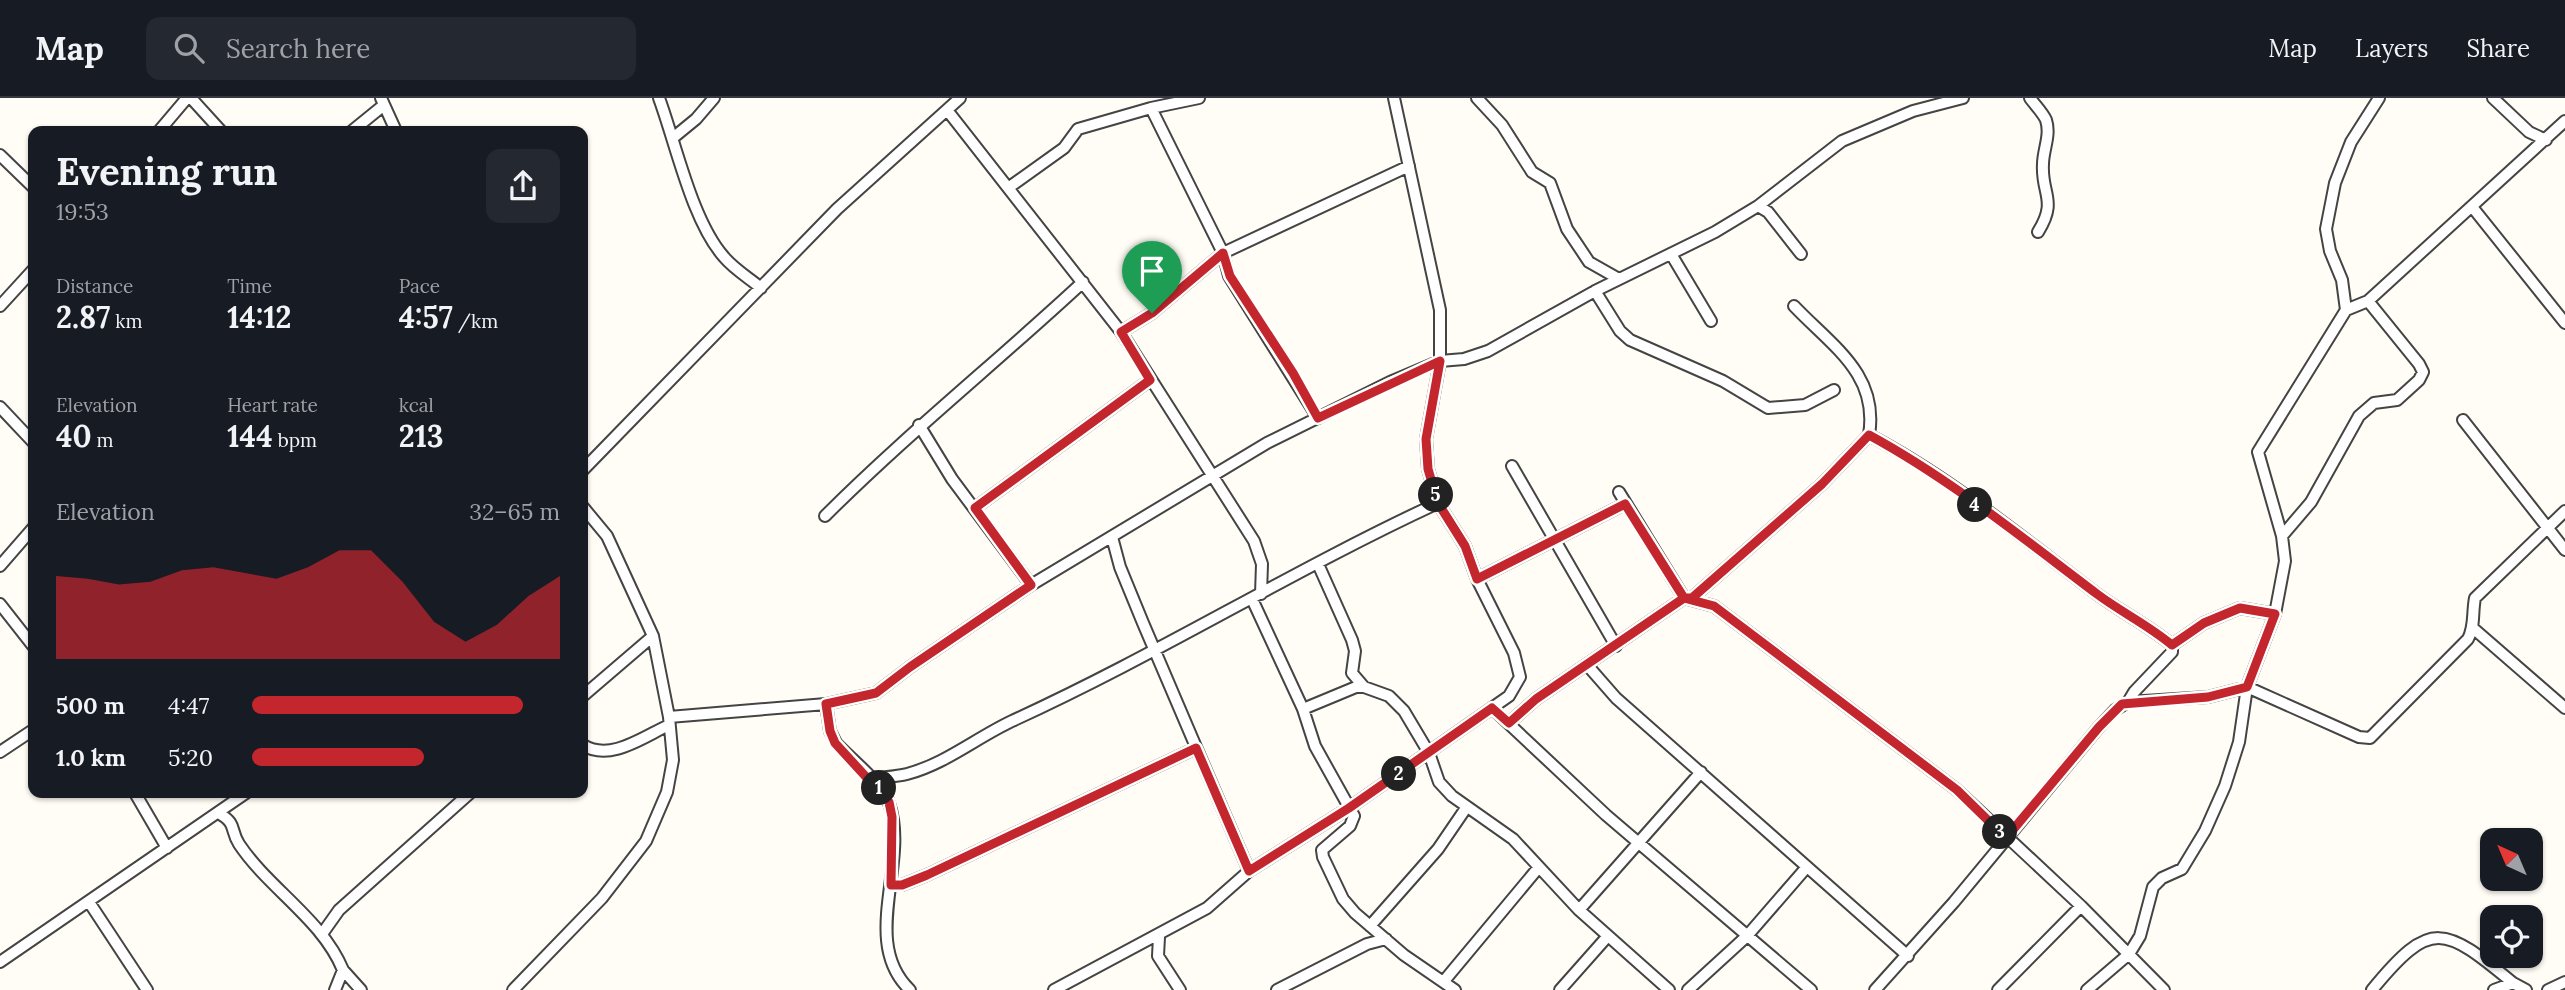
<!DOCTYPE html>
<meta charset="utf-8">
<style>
body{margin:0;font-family:Lora,serif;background:#242831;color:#f1f3f6;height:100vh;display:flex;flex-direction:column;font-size:26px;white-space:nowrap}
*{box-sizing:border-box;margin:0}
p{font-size:23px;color:#9ea1a6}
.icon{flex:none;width:38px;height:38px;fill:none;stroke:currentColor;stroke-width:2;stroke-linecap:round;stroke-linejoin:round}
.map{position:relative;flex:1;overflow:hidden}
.drawer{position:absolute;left:28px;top:28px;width:560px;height:672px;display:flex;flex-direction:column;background:#171b24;border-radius:14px;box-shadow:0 2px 5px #0004}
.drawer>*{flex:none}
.needle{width:46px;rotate:316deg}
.tools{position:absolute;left:2480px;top:730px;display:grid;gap:14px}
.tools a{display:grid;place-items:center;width:63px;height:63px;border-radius:14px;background:#171b24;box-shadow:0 2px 5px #0004;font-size:35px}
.pin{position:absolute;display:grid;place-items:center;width:60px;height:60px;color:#fff;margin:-72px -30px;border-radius:50% 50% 50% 0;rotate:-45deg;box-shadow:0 0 7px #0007}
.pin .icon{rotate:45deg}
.km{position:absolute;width:35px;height:35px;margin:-18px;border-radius:50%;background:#222;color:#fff;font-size:19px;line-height:35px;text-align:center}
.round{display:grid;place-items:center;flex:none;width:74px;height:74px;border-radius:14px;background:#242831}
.overview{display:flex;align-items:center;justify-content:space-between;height:119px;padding:0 28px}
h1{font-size:38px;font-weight:700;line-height:52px}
.metrics{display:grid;grid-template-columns:repeat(3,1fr);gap:10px;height:119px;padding:7px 28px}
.metrics div{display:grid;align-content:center}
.metrics b{font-size:30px;font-weight:700}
.metrics small{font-size:19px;font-weight:400}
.metrics p{font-size:19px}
.chart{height:196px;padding:14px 28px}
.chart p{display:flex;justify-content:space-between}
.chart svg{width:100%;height:126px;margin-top:7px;fill:#c4262e;opacity:.7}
ul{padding:0 28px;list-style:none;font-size:23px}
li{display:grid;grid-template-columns:112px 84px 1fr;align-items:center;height:52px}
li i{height:18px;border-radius:9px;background:#c4262e}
header{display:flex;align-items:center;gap:42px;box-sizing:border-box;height:98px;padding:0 35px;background:#171b24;border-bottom:2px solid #363941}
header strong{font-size:33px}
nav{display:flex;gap:38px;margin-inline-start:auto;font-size:24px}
.search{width:490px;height:63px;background:#242831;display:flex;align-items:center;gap:18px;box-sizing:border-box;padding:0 24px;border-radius:14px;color:#9ea1a6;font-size:26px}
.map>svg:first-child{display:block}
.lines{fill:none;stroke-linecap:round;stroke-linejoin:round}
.minor-casing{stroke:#444;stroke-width:14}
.minor{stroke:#fff;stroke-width:10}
.route-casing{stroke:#fff;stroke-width:14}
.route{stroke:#c4262e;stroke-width:9}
</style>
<header>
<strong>Map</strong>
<div class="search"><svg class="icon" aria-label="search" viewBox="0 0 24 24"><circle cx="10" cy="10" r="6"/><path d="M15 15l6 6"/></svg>Search here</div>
<nav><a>Map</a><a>Layers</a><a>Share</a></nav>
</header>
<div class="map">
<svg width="2565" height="892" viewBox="0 0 2565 892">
<rect width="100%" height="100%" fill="#fffdf5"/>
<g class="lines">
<defs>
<path id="minor" d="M191,0L221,33
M381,0L396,33
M659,0C676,46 692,123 724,159C734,171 749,180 761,190
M1477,0L1502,27L1532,74L1550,85L1567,131L1589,164L1619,181
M2030,0C2035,7 2043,15 2046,22C2051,37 2043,52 2043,66C2041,96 2058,102 2038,134
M2493,0L2529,34L2546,42
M1151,10L1199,0
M947,12L1121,234L1254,443L1262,466L1261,496
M159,33L187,0
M352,33L384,7
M674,39L696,21L714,0
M0,57L33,89
M1008,90L1064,50L1078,31L1151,10L1223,155L1229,178L1318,320
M1758,108L1768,114L1801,156
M2473,110L2565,225
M1671,156L1711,223
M1595,193L1620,233L1630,242L1723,283L1768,310L1805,307L1834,292
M0,208L33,172
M2346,212L2368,203L2565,23
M1121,234L1152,215L1223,155L1409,68
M0,309L33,344
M2463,322L2565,452
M919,327L952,381L1031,487
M1869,337C1951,380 2024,441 2097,496C2121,514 2148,527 2172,547V554L2134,594L2128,604
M1512,368L1616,548
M583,372L837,111L960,0
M1619,394L1684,500
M975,410L1150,282
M825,418C907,336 998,263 1083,184
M2282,438L2311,404L2359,318L2374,305L2397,302L2419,282L2423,274L2419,266L2368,203
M1112,439L1120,469L1143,525L1249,773
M1318,466L1352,542L1355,553L1352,575L1364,589
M0,468L33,430
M1477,481L1625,406
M1692,500L1822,386L1869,337C1879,276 1832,248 1794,208
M1252,501L1303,611L1315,648L1354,718L1350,728L1322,752L1323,759L1343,801L1355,815L1404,857L1455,892
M0,506L33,548
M2474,531L2565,610
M2172,547L2204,525L2240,510L2275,516
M1588,568L1616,600L1908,858
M583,598L653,538
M826,606L830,633L836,645C850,660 883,686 889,705C910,765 859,843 910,892
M1492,610L1606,717L1811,892
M1303,611L1356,589H1364L1389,598L1404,613L1429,655L1439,684L1452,698L1513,741L1579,812L1669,892
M669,619L826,606L876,595L910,569L1031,487L1267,345L1390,284L1440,263L1464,261L1488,253L1595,193L1715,134L1758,108L1842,43L1913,13L1963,0
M1509,625L1536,601L1684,500L1714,508L1957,692L2081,808L2164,892
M583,647C610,664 643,639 669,627
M0,654L33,632
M870,681C882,679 895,679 907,676C945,666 976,640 1012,623C1157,557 1293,472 1438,405
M135,695L167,750
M220,716C237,726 230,732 239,746C269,791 322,821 343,872L335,892
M891,787H902L927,777L1196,650
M89,804L147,892
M1579,812L1701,674
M1370,828L1438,751L1466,710
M322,836L339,812L470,695
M1159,839L1158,858L1180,892
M0,864L246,695
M343,872L361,892
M1444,883L1539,769
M513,892L602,800L646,743L667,694L673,662L669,619L653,538L607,438L583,409
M1054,892L1207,810L1249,773L1349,710L1509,598L1520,579L1514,555L1477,481L1465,448L1438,405L1428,371L1426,341L1440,263V212L1394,0
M1277,892L1367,846L1386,841
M1560,892L1607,839
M1688,892L1747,838L1806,770
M1875,892L1954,804L2099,629L2115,612L2128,604L2208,599L2247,589L2359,639L2370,640L2468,541C2475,528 2472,515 2475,500L2565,413
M1998,892L2081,808
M2087,892L2129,856L2140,838L2153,789L2162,780L2182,771L2205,733L2225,688L2239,644L2247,589L2275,516L2285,463L2282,438L2258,354L2346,212L2342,182L2330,153L2326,131L2335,85L2351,44L2379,0
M2372,892C2431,820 2444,828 2513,885
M2494,892L2513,885L2526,892
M2548,892L2565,884"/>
</defs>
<!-- minor casing -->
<use href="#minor" class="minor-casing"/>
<!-- minor -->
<use href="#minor" class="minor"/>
</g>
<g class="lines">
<defs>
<path id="route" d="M1152,215L1121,234L1150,282L975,410L1031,487L910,569L876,595L826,606L830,633L835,645L889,704L892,719L891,787H902L927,777L1196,650L1249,773L1349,710L1492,610L1509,625L1536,601L1684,500L1714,508L1957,692L2006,740L2099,629L2122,606L2208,599L2247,589L2275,516L2240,510L2204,525L2172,547C2148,527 2121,514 2097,496C2024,441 1950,381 1869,337L1822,386L1692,500H1684L1625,406L1477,481L1465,448L1438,405L1428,371L1426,341L1440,263L1318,320L1293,275L1230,178L1223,155L1152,215"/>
</defs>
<!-- route casing -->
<use href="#route" class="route-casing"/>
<!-- route -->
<use href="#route" class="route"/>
</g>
</svg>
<div class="tools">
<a><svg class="needle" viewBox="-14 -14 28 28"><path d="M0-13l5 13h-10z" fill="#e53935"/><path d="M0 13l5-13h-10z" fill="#9ea1a6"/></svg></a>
<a><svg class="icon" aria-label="locate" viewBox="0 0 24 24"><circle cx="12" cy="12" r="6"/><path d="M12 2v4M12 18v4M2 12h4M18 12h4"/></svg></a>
</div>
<div class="pin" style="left:1152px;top:215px;background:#1e9e55"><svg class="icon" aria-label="arrive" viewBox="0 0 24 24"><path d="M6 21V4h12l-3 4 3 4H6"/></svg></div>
<b class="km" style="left:879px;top:690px">1</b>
<b class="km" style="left:1399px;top:676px">2</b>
<b class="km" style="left:2000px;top:734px">3</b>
<b class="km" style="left:1975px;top:407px">4</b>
<b class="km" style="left:1436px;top:397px">5</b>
<section class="drawer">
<div class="overview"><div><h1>Evening run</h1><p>19:53</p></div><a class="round"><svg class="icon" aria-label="share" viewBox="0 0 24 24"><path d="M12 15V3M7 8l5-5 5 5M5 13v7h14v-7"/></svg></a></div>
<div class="metrics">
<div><p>Distance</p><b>2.87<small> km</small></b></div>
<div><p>Time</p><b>14:12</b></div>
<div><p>Pace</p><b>4:57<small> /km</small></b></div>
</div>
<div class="metrics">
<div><p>Elevation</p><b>40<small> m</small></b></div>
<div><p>Heart rate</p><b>144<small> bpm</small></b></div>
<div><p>kcal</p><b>213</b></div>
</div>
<div class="chart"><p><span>Elevation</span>32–65 m</p>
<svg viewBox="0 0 160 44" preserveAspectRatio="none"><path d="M0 44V15L10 16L20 18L30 17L40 13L50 12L60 14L70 16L80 12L90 6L100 6L110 17L120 31L130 38L140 32L150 22L160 15V44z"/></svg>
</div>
<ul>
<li><b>500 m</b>4:47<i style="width:88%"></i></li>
<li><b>1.0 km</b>5:20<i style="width:56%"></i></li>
</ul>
</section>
</div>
